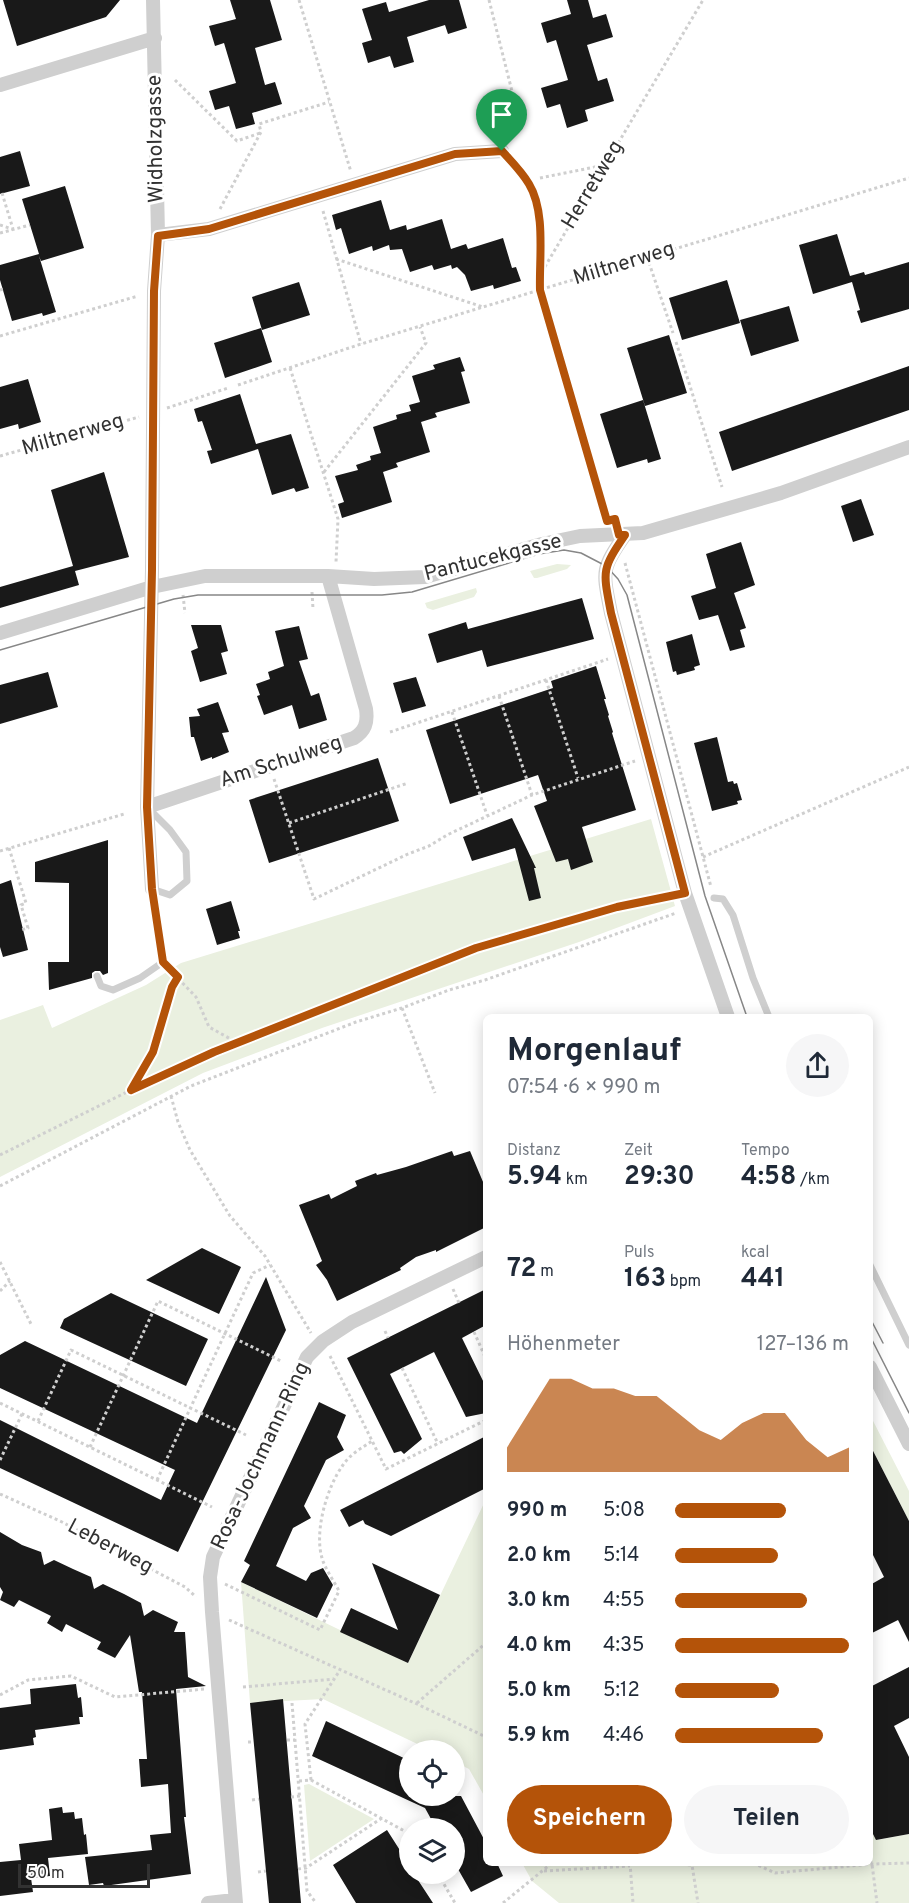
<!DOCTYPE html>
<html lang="de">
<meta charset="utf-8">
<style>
body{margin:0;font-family:Overpass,sans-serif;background:#f6f6f7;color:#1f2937;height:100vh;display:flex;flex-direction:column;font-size:22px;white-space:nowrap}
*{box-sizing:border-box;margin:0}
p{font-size:20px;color:#747a83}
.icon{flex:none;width:33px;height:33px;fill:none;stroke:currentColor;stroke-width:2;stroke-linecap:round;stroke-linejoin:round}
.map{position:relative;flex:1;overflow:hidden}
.sheet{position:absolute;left:483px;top:1014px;width:390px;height:852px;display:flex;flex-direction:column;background:#fff;border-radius:9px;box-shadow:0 3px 15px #0003}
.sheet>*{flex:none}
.controls{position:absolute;left:399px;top:1740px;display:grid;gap:12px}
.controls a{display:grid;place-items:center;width:66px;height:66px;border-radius:50%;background:#fff;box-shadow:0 3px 15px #0003;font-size:30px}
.scale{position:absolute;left:18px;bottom:15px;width:132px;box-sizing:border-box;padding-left:6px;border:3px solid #323232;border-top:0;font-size:16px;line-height:21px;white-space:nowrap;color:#323232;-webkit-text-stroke:4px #fff;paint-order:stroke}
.pin{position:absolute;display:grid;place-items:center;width:51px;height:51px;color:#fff;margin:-62px -26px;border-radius:50% 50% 50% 0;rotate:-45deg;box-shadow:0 0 6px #0007}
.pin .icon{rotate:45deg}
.round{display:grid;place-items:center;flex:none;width:63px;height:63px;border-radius:32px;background:#f6f6f7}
.head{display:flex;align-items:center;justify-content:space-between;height:102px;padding:0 24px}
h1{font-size:33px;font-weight:700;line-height:45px}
.metrics{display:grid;grid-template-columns:repeat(3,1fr);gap:9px;height:102px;padding:6px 24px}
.metrics div{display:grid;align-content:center}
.metrics b{font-size:26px;font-weight:700}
.metrics small{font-size:16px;font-weight:400}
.metrics p{font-size:16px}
.chart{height:168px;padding:12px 24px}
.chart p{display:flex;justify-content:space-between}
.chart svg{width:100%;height:108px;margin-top:6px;fill:#b45309;opacity:.7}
.cta{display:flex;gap:12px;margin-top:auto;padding:12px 24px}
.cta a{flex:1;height:69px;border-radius:36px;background:#b45309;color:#fff;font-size:24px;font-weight:700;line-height:69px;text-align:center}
.cta a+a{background:#f6f6f7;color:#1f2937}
ul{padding:0 24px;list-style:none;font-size:20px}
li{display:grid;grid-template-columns:96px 72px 1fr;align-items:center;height:45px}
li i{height:15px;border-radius:8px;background:#b45309}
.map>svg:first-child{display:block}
.green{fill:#eaf0e0}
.building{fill:#191919}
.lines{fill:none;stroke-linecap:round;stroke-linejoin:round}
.path{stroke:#cfcfcf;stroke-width:3;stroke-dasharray:3 3;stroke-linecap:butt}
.service{stroke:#cfcfcf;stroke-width:7}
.minor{stroke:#cfcfcf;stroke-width:14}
.tram{stroke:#878787;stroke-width:1.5}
.route-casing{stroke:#fff;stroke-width:12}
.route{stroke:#b45309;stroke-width:8}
.labels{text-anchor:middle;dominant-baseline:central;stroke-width:6;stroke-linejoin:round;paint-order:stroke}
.street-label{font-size:21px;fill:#323232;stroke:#fff}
</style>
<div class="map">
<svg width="909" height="1903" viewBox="0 0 909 1903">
<rect width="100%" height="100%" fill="#fff"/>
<!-- green -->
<path class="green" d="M557,564L571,565L567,569L537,578H534L530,571Z
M476,588L477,592L474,597L433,610L427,608L425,603Z
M651,819L675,906L579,942L322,1028L203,1073L0,1177V1020L43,1005L52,1028L146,985L181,963Z
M870,1415L909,1491V1521L870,1445Z
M486,1499V1799L469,1769L455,1762L454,1750H430L323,1699L250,1703L241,1582L408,1663Z
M309,1784L374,1819L310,1861L304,1785Z
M870,1828L877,1840L909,1834V1903H559L532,1881L522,1863H870Z"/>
<!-- building -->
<path class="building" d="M3,0H120L106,17L17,46Z
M230,0H270L282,40L255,48L265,85L275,82L282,104L252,113L255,124L236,129L229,106L215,110L209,91L236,83L224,43L215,46L209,26L236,19Z
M429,0H459L467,28L448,34L445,25L407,37L414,62L394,68L390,56L368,63L362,43L372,40L362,9L386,2L389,12Z
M567,0H588L593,18L606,14L613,37L587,45L598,81L607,78L614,101L585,110L588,121L567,128L560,104L547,108L541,88L568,80L556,40L547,43L541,23L571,14Z
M20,151L30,186L0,194V157Z
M65,186L84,248L41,261L39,256L56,312L43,316L42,313L12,321L0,280V265L39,254L22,199Z
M381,200L390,230L406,225L407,230L442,219L451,249L466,244L468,249L503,238L512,268L516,267L521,281L494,289L493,285L471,291L465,275L457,267L452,269L451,265L434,270L432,265L410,272L402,249L390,250L389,245L373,251L372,246L349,254L341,228L336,230L332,215Z
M837,234L850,276L864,272L865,275L909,262V309L861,323L857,311L860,310L852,282L813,294L799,245Z
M727,280L740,323L682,340L669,298Z
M299,282L310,315L262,330L252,297Z
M789,306L799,341L751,356L740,320Z
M261,328L272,362L225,378L214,343Z
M669,335L687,393L645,406L627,348Z
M460,357L465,371L461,372L470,403L435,413L437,417L421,422L430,452L396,463L398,467L383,472L392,502L342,518L338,504L344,502L335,476L358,470L356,465L371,460L370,456L381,453L373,427L397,419L396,415L411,411L409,405L420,402L412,376L435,369L433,365Z
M909,366V410L732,471L719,432Z
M28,379L41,422L19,429L18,424L0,429V387Z
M240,394L256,444L291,434L309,488L296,492L294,488L272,495L258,449L211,464L207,451L212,450L202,421L198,422L194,409Z
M643,400L661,459L648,463L647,459L617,468L600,414Z
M104,472L129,557L75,571L79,585L0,608V587L73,566L51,490Z
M861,499L874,535L853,542L841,506Z
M741,542L755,585L734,593L746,628L740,630L745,647L730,651L718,615L699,620L691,596L716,588L706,554Z
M582,598L594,639L487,667L482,650L437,663L428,634L466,622L468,629Z
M191,625H221L228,651L221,653L227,674L200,682L191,651L198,648Z
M299,626L308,659L299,661L311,696L319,693L327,720L299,729L292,705L264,715L257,696L260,695L256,684L270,679L268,672L284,666L275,631Z
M692,634L700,665L694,667L695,670L677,675L676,671L673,672L666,642Z
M596,666L606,699H604L609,715L608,716L613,732L612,733L636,810L582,827L593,862L571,870L568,859L556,862L534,806L547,801L538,775L450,804L426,730L553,688L551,681Z
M48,672L58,707L0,724V685Z
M416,677L426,706L402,713L393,683Z
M218,702L229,732L222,733L229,752L212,759V757L201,761L194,737H191L189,717L200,716L197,709Z
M717,737L728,782L733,781L734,784L737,783L742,800L737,801L738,804L712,811L694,743Z
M378,758L399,821L269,863L249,800Z
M512,818L536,868H534L541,898L529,901L515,848L472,861L463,837Z
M108,840V973L103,975L100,971H95L92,973V978L49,990L48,962H69V883L35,882V862Z
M11,880L28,950L3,957L0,947V884Z
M231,901L240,931H238L240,938L217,945L206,909Z
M452,1151L454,1156L470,1151L486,1189V1227L436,1252V1250L416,1257L400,1268L401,1270L337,1301L327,1280L316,1265L322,1261L299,1205L329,1194L331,1199L357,1186L355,1181L376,1173L377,1175L406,1167Z
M202,1248L241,1267L219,1314L146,1280Z
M266,1277L286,1330L178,1552L0,1468V1420L161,1500L175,1470L0,1388V1355L25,1341L197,1423Z
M486,1289V1325L462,1338L486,1387V1413L466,1417L434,1352L390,1374L422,1439L404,1454L401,1451L394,1453L347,1358Z
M111,1293L208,1339L186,1386L60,1328L64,1319Z
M319,1402L346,1415L337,1437L344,1450L326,1460L304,1506L311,1518L293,1528L276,1566L306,1581L311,1573L323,1568L333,1585L317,1618L241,1582L250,1565L244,1561Z
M486,1436V1488L391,1536L365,1524L363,1520L349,1527L340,1510Z
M870,1445L909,1521V1642L898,1620L870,1634V1585L884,1577L870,1549Z
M0,1532L22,1545L41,1552L44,1565L54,1560L73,1569L91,1577L94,1589L103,1584L124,1594L141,1603L144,1616L153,1610L178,1622L174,1632H185L188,1677L206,1686L176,1689L186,1817H184L191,1874L104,1886L103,1883L89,1885L85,1857L152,1850L150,1835L171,1833L168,1784L141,1787L139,1759H147L142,1692H139L130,1635L115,1658L97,1649L101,1642L66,1624L62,1632L47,1623L51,1616L19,1600L14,1607L0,1600L3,1592L0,1587Z
M372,1563L440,1595L408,1663L340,1632L351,1608L398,1630Z
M909,1667V1718L894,1726L909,1757V1834L876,1840L870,1828V1687Z
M76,1684L78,1698L81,1697L83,1717H79L80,1724L35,1730L36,1737L33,1738L34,1745L0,1750V1708L31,1704L30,1689Z
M283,1699L292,1803L301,1903H269L250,1703Z
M326,1721L410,1761V1796H461L486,1843V1863H497L503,1876L471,1892L454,1862V1828H436L425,1808L312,1756Z
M62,1807L63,1813L74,1812L75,1819L82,1818L84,1835L86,1834L88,1854L48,1858L50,1876L31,1878L33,1892L0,1896V1862L21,1860L19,1844L52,1840L49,1809Z
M387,1830L410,1866V1874H414L433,1903H356L333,1865Z"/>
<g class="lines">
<!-- path -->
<path class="path" d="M299,0L351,172
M489,0L520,123L510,139
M175,80L237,141L260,133
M510,161C516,168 524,175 528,183C543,206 542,246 540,272
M540,178L605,165
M2,193L13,229
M220,209L261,132L259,124L329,102
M323,211L361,344
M0,225L12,229
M0,233L30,225
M647,257L673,333
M336,259L483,307
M0,290L3,289
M0,336L138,296
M676,342L722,487
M290,368L338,519L336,562
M238,385L361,344L909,178
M167,408L228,388
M0,456L139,417
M324,472L426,343L420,327
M607,520L540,290V275L703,0
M625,563L711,887
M312,592L313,609
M183,595L185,613
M546,680L578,778
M499,696L532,795
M452,712L487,815
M390,732L608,659
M274,779L314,899L408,854L429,846L447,835L532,795L635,761
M289,823L408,783
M9,848L26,903L21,905L28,928L21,930
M0,851L124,814
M703,857L909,767
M170,970L196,997L209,1027L236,1042
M402,1008L435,1093
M132,1088L153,1051L172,988L178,977
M171,1096L178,1122L190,1150L230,1216L265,1256L311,1333
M0,1155L139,1086L214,1052L475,948L617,907L671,896
M0,1186L191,1086L356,1022L402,1008L449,990L485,980L676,913
M0,1262L32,1326
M453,1289L459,1303
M0,1291L10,1281
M385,1331L388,1338
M474,1332L486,1359
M330,1356L386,1469L486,1420
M402,1368L438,1444
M0,1403L212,1507
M38,1421L71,1350L246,1435
M90,1447L158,1301L281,1361
M0,1460L22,1414
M157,1480L253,1273L270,1265
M0,1494L62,1522L185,1587L196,1597
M225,1584L320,1630L339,1591C334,1581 325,1569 322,1558C314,1531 327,1487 343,1465C350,1454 362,1448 372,1441
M229,1620L417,1704L486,1737
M243,1687L334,1679
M0,1695L28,1680L71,1676L115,1697L205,1689
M292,1703L307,1891L316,1903
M417,1703L486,1643
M287,1740H295
M248,1742H254
M311,1780L305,1724L340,1670
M299,1781L311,1780L410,1834
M291,1797L300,1796
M252,1800L259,1799
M870,1860L872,1864L877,1903
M630,1863L633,1903
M664,1863L692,1865L698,1903
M753,1863L775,1873L872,1864L909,1863
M298,1869L306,1868L382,1818
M544,1871L630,1866
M258,1872L266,1871
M438,1874L455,1903
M503,1903L552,1863"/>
<!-- service -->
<path class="service" d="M714,898L723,899L733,915L753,978L769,1017
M97,976L101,986L113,990L140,978L163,962L152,889L170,895L187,881L186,852L170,830L148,808
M870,1265L909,1345"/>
<!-- minor -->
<path class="minor" d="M0,85L155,38
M158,235L209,229L455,154L502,151
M625,535C600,570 603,572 611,613L685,893L728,1017
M0,633L152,587L205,576H328L374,579L425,577L542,544L580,536L643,533L781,493L909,447
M147,807L354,738C365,731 368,723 366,709L328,576
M152,889L147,807L152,570L154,291L158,235L153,0
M870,1367L909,1444
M208,1903L234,1900
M236,1903L212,1612L210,1577L213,1557L307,1357L323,1341L352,1322L486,1257"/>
<!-- tram -->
<path class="tram" d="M0,650L174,599L198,595H382L412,592L539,554L564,550L581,553L606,566L618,579L627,595L705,896L747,1017
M870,1318L883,1343
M870,1336L909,1413"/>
</g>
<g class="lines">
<defs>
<path id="route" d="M502,151C511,161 522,172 529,184C546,212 539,258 540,290L607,521L615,519L619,535H625C601,570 603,571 611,613L685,893L617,907L476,948L214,1052L131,1090L153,1052L172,987L178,977L163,962L152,889L147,807L152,570L154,291L158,236L209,229L455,154Z"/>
</defs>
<!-- route casing -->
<use href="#route" class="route-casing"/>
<!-- route -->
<use href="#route" class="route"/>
</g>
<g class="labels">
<!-- street labels -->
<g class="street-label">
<text transform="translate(156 139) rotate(-91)">Widholzgasse</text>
<text transform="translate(593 185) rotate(-59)">Herretweg</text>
<text transform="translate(624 264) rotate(-17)">Miltnerweg</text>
<text transform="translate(73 435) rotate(-16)">Miltnerweg</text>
<text transform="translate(493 558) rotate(-14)">Pantucekgasse</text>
<text transform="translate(281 762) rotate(-18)">Am Schulweg</text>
<text transform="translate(261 1456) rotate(-65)">Rosa-Jochmann-Ring</text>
<text transform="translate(110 1547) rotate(28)">Leberweg</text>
</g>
</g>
</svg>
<div class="controls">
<a><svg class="icon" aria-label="locate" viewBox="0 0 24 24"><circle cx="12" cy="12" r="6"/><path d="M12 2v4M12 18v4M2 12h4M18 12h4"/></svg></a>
<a><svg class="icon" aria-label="layers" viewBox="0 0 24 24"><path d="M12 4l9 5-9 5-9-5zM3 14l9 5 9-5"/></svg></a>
</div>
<div class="scale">50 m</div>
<div class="pin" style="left:502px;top:151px;background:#1e9e55"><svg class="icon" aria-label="arrive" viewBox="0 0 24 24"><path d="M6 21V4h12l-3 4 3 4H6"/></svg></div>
<section class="sheet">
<div class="head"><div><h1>Morgenlauf</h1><p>07:54 · 6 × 990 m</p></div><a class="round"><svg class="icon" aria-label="share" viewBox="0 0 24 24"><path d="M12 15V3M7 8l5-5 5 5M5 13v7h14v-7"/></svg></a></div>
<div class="metrics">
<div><p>Distanz</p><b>5.94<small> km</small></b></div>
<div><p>Zeit</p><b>29:30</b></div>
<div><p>Tempo</p><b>4:58<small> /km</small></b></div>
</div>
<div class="metrics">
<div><b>72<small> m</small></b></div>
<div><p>Puls</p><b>163<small> bpm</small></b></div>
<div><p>kcal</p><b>441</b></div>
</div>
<div class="chart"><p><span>Höhenmeter</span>127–136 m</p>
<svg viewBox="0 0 160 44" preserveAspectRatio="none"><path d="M0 44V34L10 20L20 6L30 6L40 10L50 10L60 13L70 13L80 20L90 27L100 31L110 24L120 20L130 20L140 31L150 38L160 34V44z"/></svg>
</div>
<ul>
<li><b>990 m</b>5:08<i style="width:64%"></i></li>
<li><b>2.0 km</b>5:14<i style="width:59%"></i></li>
<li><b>3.0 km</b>4:55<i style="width:76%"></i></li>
<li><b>4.0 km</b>4:35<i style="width:100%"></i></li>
<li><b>5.0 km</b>5:12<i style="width:60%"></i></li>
<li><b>5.9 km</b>4:46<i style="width:85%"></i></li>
</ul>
<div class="cta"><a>Speichern</a><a>Teilen</a></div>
</section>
</div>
